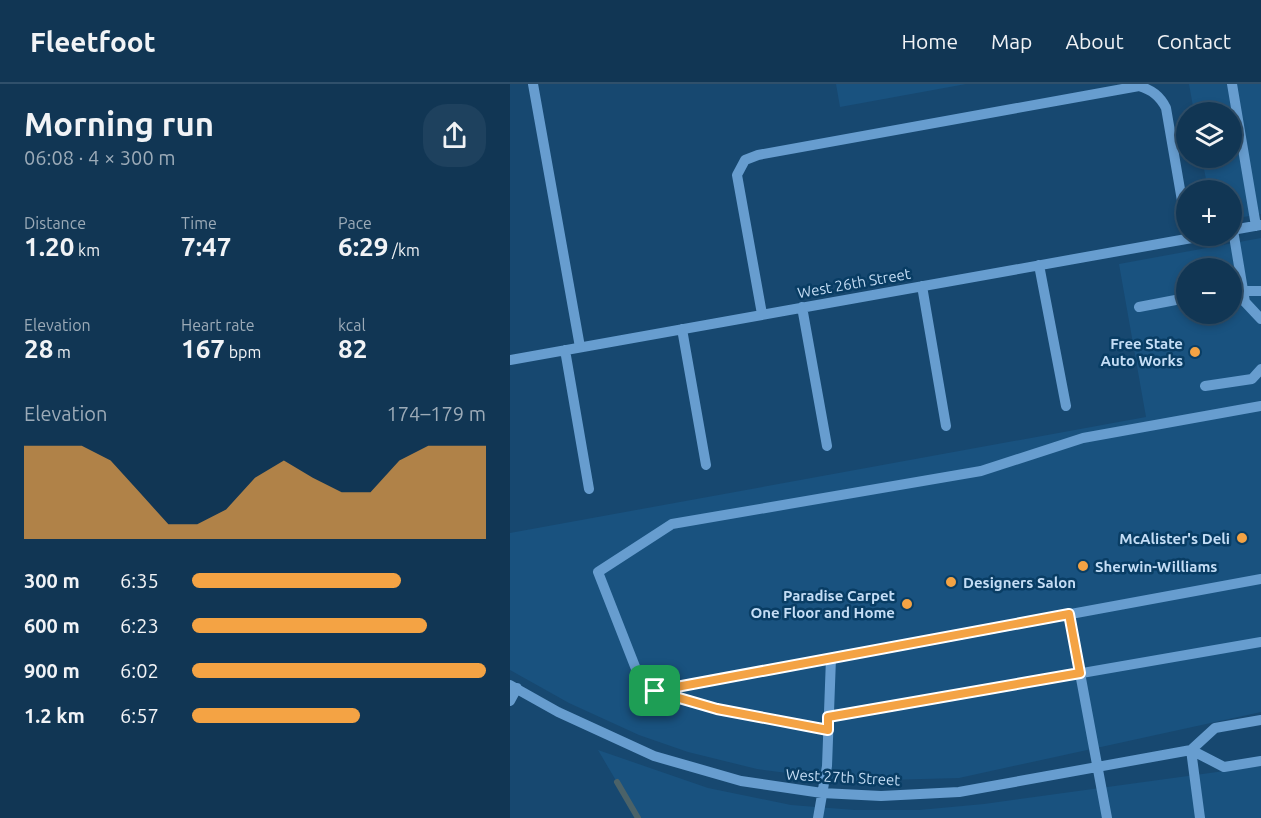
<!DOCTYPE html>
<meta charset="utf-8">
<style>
body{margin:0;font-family:Ubuntu,sans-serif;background:#1e415e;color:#f1f3f6;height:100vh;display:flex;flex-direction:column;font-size:22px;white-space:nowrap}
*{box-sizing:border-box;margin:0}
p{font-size:20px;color:#9cabb8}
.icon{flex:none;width:33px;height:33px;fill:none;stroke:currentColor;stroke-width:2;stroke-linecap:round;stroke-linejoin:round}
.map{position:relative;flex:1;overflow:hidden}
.drawer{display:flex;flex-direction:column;background:#113654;width:510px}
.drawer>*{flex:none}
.fabs{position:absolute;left:666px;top:18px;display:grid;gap:12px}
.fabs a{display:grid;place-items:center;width:66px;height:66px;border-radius:50%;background:#113654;box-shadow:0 3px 9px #0003,0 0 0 2px #30506b;font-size:30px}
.pin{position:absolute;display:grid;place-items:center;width:51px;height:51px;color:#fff;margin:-26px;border-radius:12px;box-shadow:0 3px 9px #0006}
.round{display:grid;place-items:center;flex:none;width:63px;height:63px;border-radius:24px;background:#1e415e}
.head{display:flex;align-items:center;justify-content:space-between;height:102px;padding:0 24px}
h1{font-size:33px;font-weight:700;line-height:45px}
.figures{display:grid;grid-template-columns:repeat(3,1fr);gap:9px;height:102px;padding:6px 24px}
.figures div{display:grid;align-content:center}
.figures b{font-size:26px;font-weight:700}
.figures small{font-size:16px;font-weight:400}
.figures p{font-size:16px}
.chart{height:168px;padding:12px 24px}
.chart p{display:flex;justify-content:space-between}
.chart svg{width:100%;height:108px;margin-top:6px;fill:#f4a344;opacity:.7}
ul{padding:0 24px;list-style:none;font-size:20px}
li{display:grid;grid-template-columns:96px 72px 1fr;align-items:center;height:45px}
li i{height:15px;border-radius:8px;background:#f4a344}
header{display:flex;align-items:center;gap:36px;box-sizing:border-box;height:84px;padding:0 30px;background:#113654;border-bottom:2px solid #30506b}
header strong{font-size:28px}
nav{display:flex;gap:33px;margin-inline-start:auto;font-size:21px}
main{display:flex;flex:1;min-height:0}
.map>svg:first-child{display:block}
.built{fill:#19527f;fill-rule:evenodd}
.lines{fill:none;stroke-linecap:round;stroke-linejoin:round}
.stream{stroke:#4b6268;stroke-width:6}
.minor{stroke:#679dcf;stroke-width:10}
.route-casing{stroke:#fff;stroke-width:12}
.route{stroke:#f4a344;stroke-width:8}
.poi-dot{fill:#f4a344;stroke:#093d64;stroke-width:2}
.labels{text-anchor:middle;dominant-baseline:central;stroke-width:5;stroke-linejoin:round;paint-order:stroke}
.street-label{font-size:15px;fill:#c4ddf5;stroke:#093d64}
.poi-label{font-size:15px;font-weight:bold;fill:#c4ddf5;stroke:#093d64;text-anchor:end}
</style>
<header>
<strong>Fleetfoot</strong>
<nav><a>Home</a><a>Map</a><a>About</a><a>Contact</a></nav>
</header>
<main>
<section class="drawer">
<div class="head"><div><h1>Morning run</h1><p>06:08 · 4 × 300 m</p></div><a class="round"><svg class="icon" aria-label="share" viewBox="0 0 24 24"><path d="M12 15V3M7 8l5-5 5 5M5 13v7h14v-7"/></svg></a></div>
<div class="figures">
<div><p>Distance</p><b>1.20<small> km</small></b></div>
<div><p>Time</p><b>7:47</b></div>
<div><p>Pace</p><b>6:29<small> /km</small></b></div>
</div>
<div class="figures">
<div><p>Elevation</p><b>28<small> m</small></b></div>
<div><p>Heart rate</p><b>167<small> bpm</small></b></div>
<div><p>kcal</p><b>82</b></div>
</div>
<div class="chart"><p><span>Elevation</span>174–179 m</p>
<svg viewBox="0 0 160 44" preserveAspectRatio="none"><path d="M0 44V6L10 6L20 6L30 12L40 25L50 38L60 38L70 32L80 19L90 12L100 19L110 25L120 25L130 12L140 6L150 6L160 6V44z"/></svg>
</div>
<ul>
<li><b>300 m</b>6:35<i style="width:71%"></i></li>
<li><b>600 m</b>6:23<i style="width:80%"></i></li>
<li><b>900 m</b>6:02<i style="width:100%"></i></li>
<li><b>1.2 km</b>6:57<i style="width:57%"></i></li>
</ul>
</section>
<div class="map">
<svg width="751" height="734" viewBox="0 0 751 734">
<rect width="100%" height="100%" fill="#174870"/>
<!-- built -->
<path class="built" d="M326,0H456L330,23Z
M679,0H751V130L722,135V106H698L692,74H722V28H684Z
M751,154V628L449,694L339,697L247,685L178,668L129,651L59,619L0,586V449L636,333L609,180ZM676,184H722V230H676Z
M88,666L198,704L281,721L345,726H409L474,720L751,682V734H128Z"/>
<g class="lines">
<!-- stream -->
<path class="stream" d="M107,698L128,734"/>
<!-- minor -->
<path class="minor" d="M23,0L70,263
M722,0L746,142
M722,146L751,141
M723,146L735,218L751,235
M529,181L556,322
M412,202L436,342
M722,207H751
M292,223L317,362
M629,223L676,214
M252,230L227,91L235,76L248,71L629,2C642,6 650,12 656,24L676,140
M172,245L196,381
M55,266L79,405
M0,276L693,152
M695,302L742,295L751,285
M559,530L597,734
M0,601L48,628L144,672L231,697L312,709L371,712L449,708L681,666L705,644L751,636
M149,606L751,495
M0,617L7,604
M319,633L751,558
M318,646L207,625L145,607L134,598L126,585L88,488L162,440L471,387L573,354L751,322
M681,666L714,683L751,677
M681,666L690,734
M308,734L317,682L321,574"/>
</g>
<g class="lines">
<defs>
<path id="route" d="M559,530L570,589L318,633V646L207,625L145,607Z"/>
</defs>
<!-- route casing -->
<use href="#route" class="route-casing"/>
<!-- route -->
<use href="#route" class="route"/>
</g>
<!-- markers -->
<g class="poi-dot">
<circle cx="685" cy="268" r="6"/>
<circle cx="732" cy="454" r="6"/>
<circle cx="573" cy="482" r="6"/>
<circle cx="441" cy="498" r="6"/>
<circle cx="397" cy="520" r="6"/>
</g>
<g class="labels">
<!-- street labels -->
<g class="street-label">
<text transform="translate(344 199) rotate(-10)">West 26th Street</text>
<text transform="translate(333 693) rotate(3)">West 27th Street</text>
</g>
<!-- poi labels -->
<g class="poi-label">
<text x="673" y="259">Free State<tspan x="673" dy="17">Auto Works</tspan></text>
<text x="720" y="454">McAlister's Deli</text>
<text x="585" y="482" text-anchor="start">Sherwin-Williams</text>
<text x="453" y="498" text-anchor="start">Designers Salon</text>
<text x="385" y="511">Paradise Carpet<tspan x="385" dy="17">One Floor and Home</tspan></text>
</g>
</g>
</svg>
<div class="fabs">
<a><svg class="icon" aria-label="layers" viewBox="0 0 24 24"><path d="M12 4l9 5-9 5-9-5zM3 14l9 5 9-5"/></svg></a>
<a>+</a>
<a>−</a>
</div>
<div class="pin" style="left:145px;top:607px;background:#1e9e55"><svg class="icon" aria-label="arrive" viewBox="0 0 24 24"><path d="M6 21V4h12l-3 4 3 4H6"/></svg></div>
</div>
</main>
